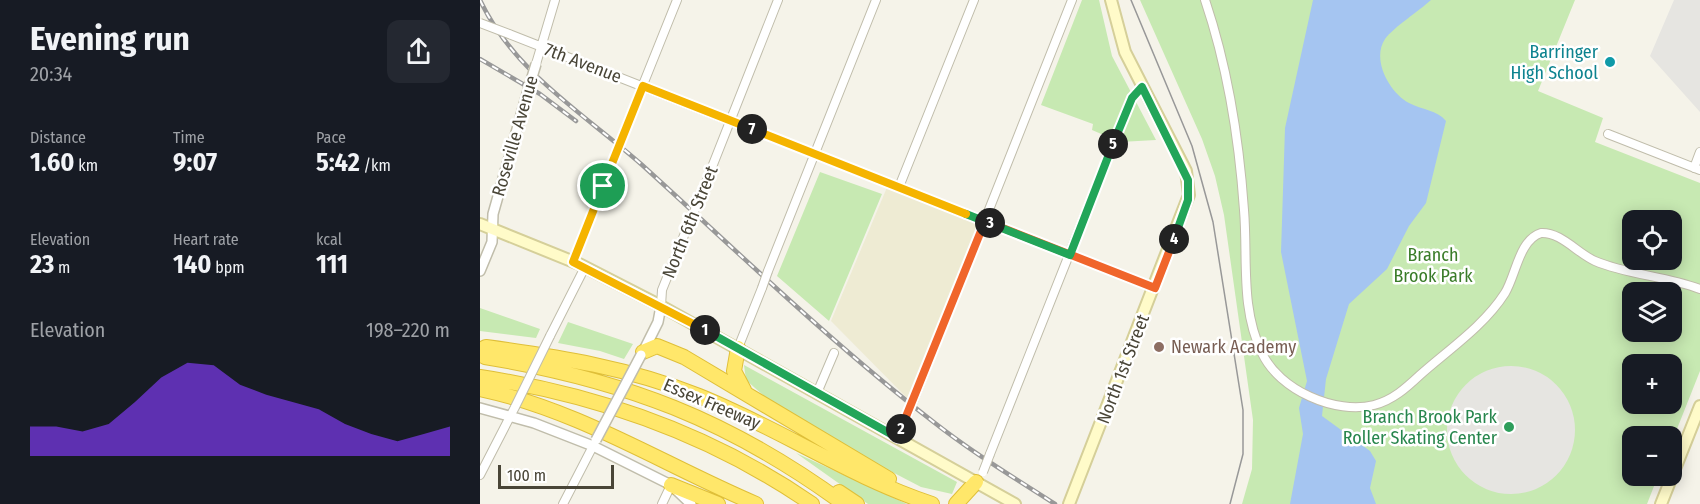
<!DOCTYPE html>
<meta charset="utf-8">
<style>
body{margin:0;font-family:"Fira Sans Condensed",sans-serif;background:#242831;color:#f1f3f6;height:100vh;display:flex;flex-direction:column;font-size:22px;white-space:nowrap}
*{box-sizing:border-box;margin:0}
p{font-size:20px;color:#9ea1a6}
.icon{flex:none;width:33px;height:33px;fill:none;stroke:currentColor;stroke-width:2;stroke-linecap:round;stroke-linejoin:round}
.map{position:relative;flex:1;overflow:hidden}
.side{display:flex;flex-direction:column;background:#171b24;width:480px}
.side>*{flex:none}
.tools{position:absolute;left:1142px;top:210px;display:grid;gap:12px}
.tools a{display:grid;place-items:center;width:60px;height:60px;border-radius:12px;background:#171b24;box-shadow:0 3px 15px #0003;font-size:30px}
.scale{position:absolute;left:18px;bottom:15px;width:116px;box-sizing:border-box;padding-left:6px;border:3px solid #494537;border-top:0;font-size:16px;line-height:21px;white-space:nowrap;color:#494537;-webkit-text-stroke:4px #fff;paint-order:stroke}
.pin{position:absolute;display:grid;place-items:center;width:51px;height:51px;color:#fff;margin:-26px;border:3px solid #fff;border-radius:50%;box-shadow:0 2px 6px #0007}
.km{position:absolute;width:30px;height:30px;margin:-15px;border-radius:50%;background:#222;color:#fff;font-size:16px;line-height:30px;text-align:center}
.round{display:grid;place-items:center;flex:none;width:63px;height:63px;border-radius:12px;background:#242831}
.head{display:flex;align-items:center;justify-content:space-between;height:102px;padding:0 30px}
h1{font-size:33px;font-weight:700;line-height:45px}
.metrics{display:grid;grid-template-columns:repeat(3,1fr);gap:9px;height:102px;padding:6px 30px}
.metrics div{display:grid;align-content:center}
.metrics b{font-size:26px;font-weight:700}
.metrics small{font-size:16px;font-weight:400}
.metrics p{font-size:16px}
.chart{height:168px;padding:12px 30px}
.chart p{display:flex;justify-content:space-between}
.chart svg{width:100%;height:108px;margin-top:6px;fill:#7c3aed;opacity:.7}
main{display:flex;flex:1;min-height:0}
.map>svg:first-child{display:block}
.education{fill:#eeebd3}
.green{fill:#c7e9b2;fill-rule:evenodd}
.parking{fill:#e6e5e1}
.water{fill:#a5c5f1}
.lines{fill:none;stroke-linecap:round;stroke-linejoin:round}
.minor-casing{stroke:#c0bdab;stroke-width:10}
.tertiary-casing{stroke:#c0bdab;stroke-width:12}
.secondary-casing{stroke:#d5cf99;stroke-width:14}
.motorway-casing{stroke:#dfbf39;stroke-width:16}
.minor{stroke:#fff;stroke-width:8}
.tertiary{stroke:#fff;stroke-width:9}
.secondary{stroke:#fffbc9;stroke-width:10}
.motorway{stroke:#ffe76a;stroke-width:14}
.tram{stroke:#989898;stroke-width:1.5}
.rail-casing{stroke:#989898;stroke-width:4.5}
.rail{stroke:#fff;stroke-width:2;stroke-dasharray:7;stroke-linecap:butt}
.minor-bridge-casing{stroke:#c0bdab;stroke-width:10;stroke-linecap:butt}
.tertiary-bridge-casing{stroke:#c0bdab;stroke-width:12;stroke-linecap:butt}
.minor-bridge{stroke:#fff;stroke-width:8}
.tertiary-bridge{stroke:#fff;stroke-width:9}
.split-1-casing{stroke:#fff;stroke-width:12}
.split-2-casing{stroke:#fff;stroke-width:12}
.split-3-casing{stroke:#fff;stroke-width:12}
.split-4-casing{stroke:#fff;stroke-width:12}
.split-5-casing{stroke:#fff;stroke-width:12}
.split-6-casing{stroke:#fff;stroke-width:12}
.split-7-casing{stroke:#fff;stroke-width:12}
.split-8-casing{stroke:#fff;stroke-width:12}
.split-1{stroke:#f5b400;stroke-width:8}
.split-2{stroke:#22a559;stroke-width:8}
.split-3{stroke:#f0652b;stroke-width:8}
.split-4{stroke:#f0652b;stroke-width:8}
.split-5{stroke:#22a559;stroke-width:8}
.split-6{stroke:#22a559;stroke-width:8}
.split-7{stroke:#f5b400;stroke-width:8}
.split-8{stroke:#f5b400;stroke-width:8}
.culture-dot{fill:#0f9aa8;stroke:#fff;stroke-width:2}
.education-dot{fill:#8d6e63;stroke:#fff;stroke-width:2}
.leisure-dot{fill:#2e9e5b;stroke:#fff;stroke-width:2}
.labels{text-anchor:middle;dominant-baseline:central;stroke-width:5;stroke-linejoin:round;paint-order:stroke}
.culture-label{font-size:18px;fill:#0d838f;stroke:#fff;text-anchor:end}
.street-label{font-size:18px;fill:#494537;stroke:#fff}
.park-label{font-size:18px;fill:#3a7c29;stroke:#fff}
.education-label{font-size:18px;fill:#785e54;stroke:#fff;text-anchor:start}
.leisure-label{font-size:18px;fill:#27864d;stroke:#fff;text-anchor:end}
</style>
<main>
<section class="side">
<div class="head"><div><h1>Evening run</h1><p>20:34</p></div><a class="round"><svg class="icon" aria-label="share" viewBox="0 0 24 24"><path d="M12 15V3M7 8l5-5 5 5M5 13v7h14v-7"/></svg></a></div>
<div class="metrics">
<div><p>Distance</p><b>1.60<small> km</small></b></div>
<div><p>Time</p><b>9:07</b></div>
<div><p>Pace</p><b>5:42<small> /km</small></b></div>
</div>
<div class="metrics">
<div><p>Elevation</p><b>23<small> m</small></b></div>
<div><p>Heart rate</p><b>140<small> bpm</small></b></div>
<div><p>kcal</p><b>111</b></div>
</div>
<div class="chart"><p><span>Elevation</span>198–220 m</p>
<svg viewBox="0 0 160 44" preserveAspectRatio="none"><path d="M0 44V32L10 32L20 34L30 31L40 22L50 12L60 6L70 7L80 15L90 19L100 22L110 25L120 31L130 35L140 38L150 35L160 32V44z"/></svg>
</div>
</section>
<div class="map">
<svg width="1220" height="504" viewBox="0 0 1220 504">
<rect width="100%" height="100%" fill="#f5f3e9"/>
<!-- education -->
<path class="education" d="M408,185L501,222L430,401L351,321Z"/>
<!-- green -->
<path class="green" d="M602,0H619L632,56L676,140L640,142L612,130L613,124L561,105Z
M660,0H1095L1058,91L1123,118L1115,142L1220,183V371L1191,444V436H1152V476H1178L1167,504H762L772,469L773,420L744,215L735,176L722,139ZM1152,220H1191V260H1152ZM1152,292H1191V332H1152ZM1152,364H1191V404H1152Z
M340,172L402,194L349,321L297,276Z
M0,308L60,329L56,338L0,331Z
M88,322L153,344L144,359L120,351L78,343Z
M264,365L477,482L472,494L441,487L368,449L292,403L266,380Z
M316,453L427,504H388Z"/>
<!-- parking -->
<path class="parking" d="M1194,0H1220V112L1170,56Z
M967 430a64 64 0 1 1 128 0a64 64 0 1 1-128 0Z"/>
<!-- water -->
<path class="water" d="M833,0H951C939,11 914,27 905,39C891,60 910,93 929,103C942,110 957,110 966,121L946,203L929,226L907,269L869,304L846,379L842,416L890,451L896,461L890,488L896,504H810L823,434L819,408L827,381L801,252L805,128Z"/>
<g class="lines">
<defs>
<path id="minor" d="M725,0C748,68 759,138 764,210C768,258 760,308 782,353C799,390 856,415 894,405C913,400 926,388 940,375C968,350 1004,326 1025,293C1036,275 1039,240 1061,233C1081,232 1097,253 1115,261C1148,275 1186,276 1220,289
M29,34L675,288
M56,64L75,0
M1128,134L1220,170
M142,137L197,0
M1214,168L1220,152
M419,187L494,0
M217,205L298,0
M93,262L134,159
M288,271L396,0
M181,306L182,290L209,223
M70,336L105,267
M258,348L282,288
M337,393L354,353
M434,399L592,0
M418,438L427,416
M510,454L650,101L662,87
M0,475L35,407
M83,504L113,446
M182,504L191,485"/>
<path id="tertiary" d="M0,271L12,242L13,214L47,94
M162,354L178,322L181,306
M0,408L54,423L113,446L191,485L211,504"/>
<path id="secondary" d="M0,224L99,264L181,306L535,504
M589,504L709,195L706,171L645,52L631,0
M1181,504L1220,406"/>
<path id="motorway" d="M258,348L254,371L264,390
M0,350L6,347C79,357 150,368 219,396C299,428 370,477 452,504
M163,352L177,346L204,357L409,479
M0,354L5,357C145,380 249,420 364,504
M0,377C119,395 232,435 332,504
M0,389C99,410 184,465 276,504
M191,485L238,504
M359,492L377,504
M476,504L496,482"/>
</defs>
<!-- minor casing -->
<use href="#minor" class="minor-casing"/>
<!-- tertiary casing -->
<use href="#tertiary" class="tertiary-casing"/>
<!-- secondary casing -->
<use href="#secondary" class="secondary-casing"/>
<!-- motorway casing -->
<use href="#motorway" class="motorway-casing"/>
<!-- minor -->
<use href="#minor" class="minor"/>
<!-- tertiary -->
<use href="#tertiary" class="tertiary"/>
<!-- secondary -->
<use href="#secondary" class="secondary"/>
<!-- motorway -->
<use href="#motorway" class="motorway"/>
<!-- tram -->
<path class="tram" d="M651,0L712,146L733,222L763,410V454L750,504"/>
<defs>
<path id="rail" d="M0,0C34,72 103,113 161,164C256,250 349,341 451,420C490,451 533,477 575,504
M0,59L60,94L96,121"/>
</defs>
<!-- rail casing -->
<use href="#rail" class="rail-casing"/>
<!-- rail -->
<use href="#rail" class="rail"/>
<defs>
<path id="minor-bridge" d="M0,23L29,34
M134,159L142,137
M209,223L217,205
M282,288L288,271
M35,407L70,336
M427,416L434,399
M503,472L510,454"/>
<path id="tertiary-bridge" d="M47,94L56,64
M116,440L161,355"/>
</defs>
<!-- minor-bridge casing -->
<use href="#minor-bridge" class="minor-bridge-casing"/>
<!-- tertiary-bridge casing -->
<use href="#tertiary-bridge" class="tertiary-bridge-casing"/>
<!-- minor-bridge -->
<use href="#minor-bridge" class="minor-bridge"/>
<!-- tertiary-bridge -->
<use href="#tertiary-bridge" class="tertiary-bridge"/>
</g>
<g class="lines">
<defs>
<path id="split-1" d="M123,186L93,262L225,330"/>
<path id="split-2" d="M225,330L418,438L421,429"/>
<path id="split-3" d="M421,429L505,221L510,223"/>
<path id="split-4" d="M510,223L675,288L694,239"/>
<path id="split-5" d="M633,144L652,98L662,87L708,180V200L694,239"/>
<path id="split-6" d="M486,214L590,255L633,144"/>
<path id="split-7" d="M272,129L486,214"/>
<path id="split-8" d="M123,186L163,86L272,129"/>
</defs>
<!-- split-1 casing -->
<use href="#split-1" class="split-1-casing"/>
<!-- split-2 casing -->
<use href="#split-2" class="split-2-casing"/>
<!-- split-3 casing -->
<use href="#split-3" class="split-3-casing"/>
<!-- split-4 casing -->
<use href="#split-4" class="split-4-casing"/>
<!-- split-5 casing -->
<use href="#split-5" class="split-5-casing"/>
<!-- split-6 casing -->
<use href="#split-6" class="split-6-casing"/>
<!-- split-7 casing -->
<use href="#split-7" class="split-7-casing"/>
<!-- split-8 casing -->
<use href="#split-8" class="split-8-casing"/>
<!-- split-1 -->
<use href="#split-1" class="split-1"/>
<!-- split-2 -->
<use href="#split-2" class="split-2"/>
<!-- split-3 -->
<use href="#split-3" class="split-3"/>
<!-- split-4 -->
<use href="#split-4" class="split-4"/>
<!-- split-5 -->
<use href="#split-5" class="split-5"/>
<!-- split-6 -->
<use href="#split-6" class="split-6"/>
<!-- split-7 -->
<use href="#split-7" class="split-7"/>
<!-- split-8 -->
<use href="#split-8" class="split-8"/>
</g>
<!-- markers -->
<circle class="culture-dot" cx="1130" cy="62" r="6"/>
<circle class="education-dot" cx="679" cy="347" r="6"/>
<circle class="leisure-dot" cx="1029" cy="427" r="6"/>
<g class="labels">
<!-- culture labels -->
<g class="culture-label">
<text x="1118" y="52">Barringer<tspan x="1118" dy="21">High School</tspan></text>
</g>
<!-- street labels -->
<g class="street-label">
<text transform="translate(103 63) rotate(21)">7th Avenue</text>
<text transform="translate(35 136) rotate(-74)">Roseville Avenue</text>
<text transform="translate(210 222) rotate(-68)">North 6th Street</text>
<text transform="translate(643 369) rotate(-69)">North 1st Street</text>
<text transform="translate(232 404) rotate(23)">Essex Freeway</text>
</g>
<!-- park labels -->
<g class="park-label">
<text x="953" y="255">Branch<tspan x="953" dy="21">Brook Park</tspan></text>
</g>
<!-- education labels -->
<g class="education-label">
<text x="691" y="347">Newark Academy</text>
</g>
<!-- leisure labels -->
<g class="leisure-label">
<text x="1017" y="417">Branch Brook Park<tspan x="1017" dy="21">Roller Skating Center</tspan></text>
</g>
</g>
</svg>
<div class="tools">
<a><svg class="icon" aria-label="locate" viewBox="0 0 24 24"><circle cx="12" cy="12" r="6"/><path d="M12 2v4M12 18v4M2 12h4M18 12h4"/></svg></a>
<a><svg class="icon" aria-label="layers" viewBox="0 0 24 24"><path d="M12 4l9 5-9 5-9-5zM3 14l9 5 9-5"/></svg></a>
<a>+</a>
<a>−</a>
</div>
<div class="scale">100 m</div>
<div class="pin" style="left:123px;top:186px;background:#1e9e55"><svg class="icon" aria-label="arrive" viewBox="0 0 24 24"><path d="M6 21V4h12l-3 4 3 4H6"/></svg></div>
<b class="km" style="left:225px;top:330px">1</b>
<b class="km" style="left:421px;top:429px">2</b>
<b class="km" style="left:510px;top:223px">3</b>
<b class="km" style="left:694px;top:239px">4</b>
<b class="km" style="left:633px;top:144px">5</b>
<b class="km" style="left:272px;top:129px">7</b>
</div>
</main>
